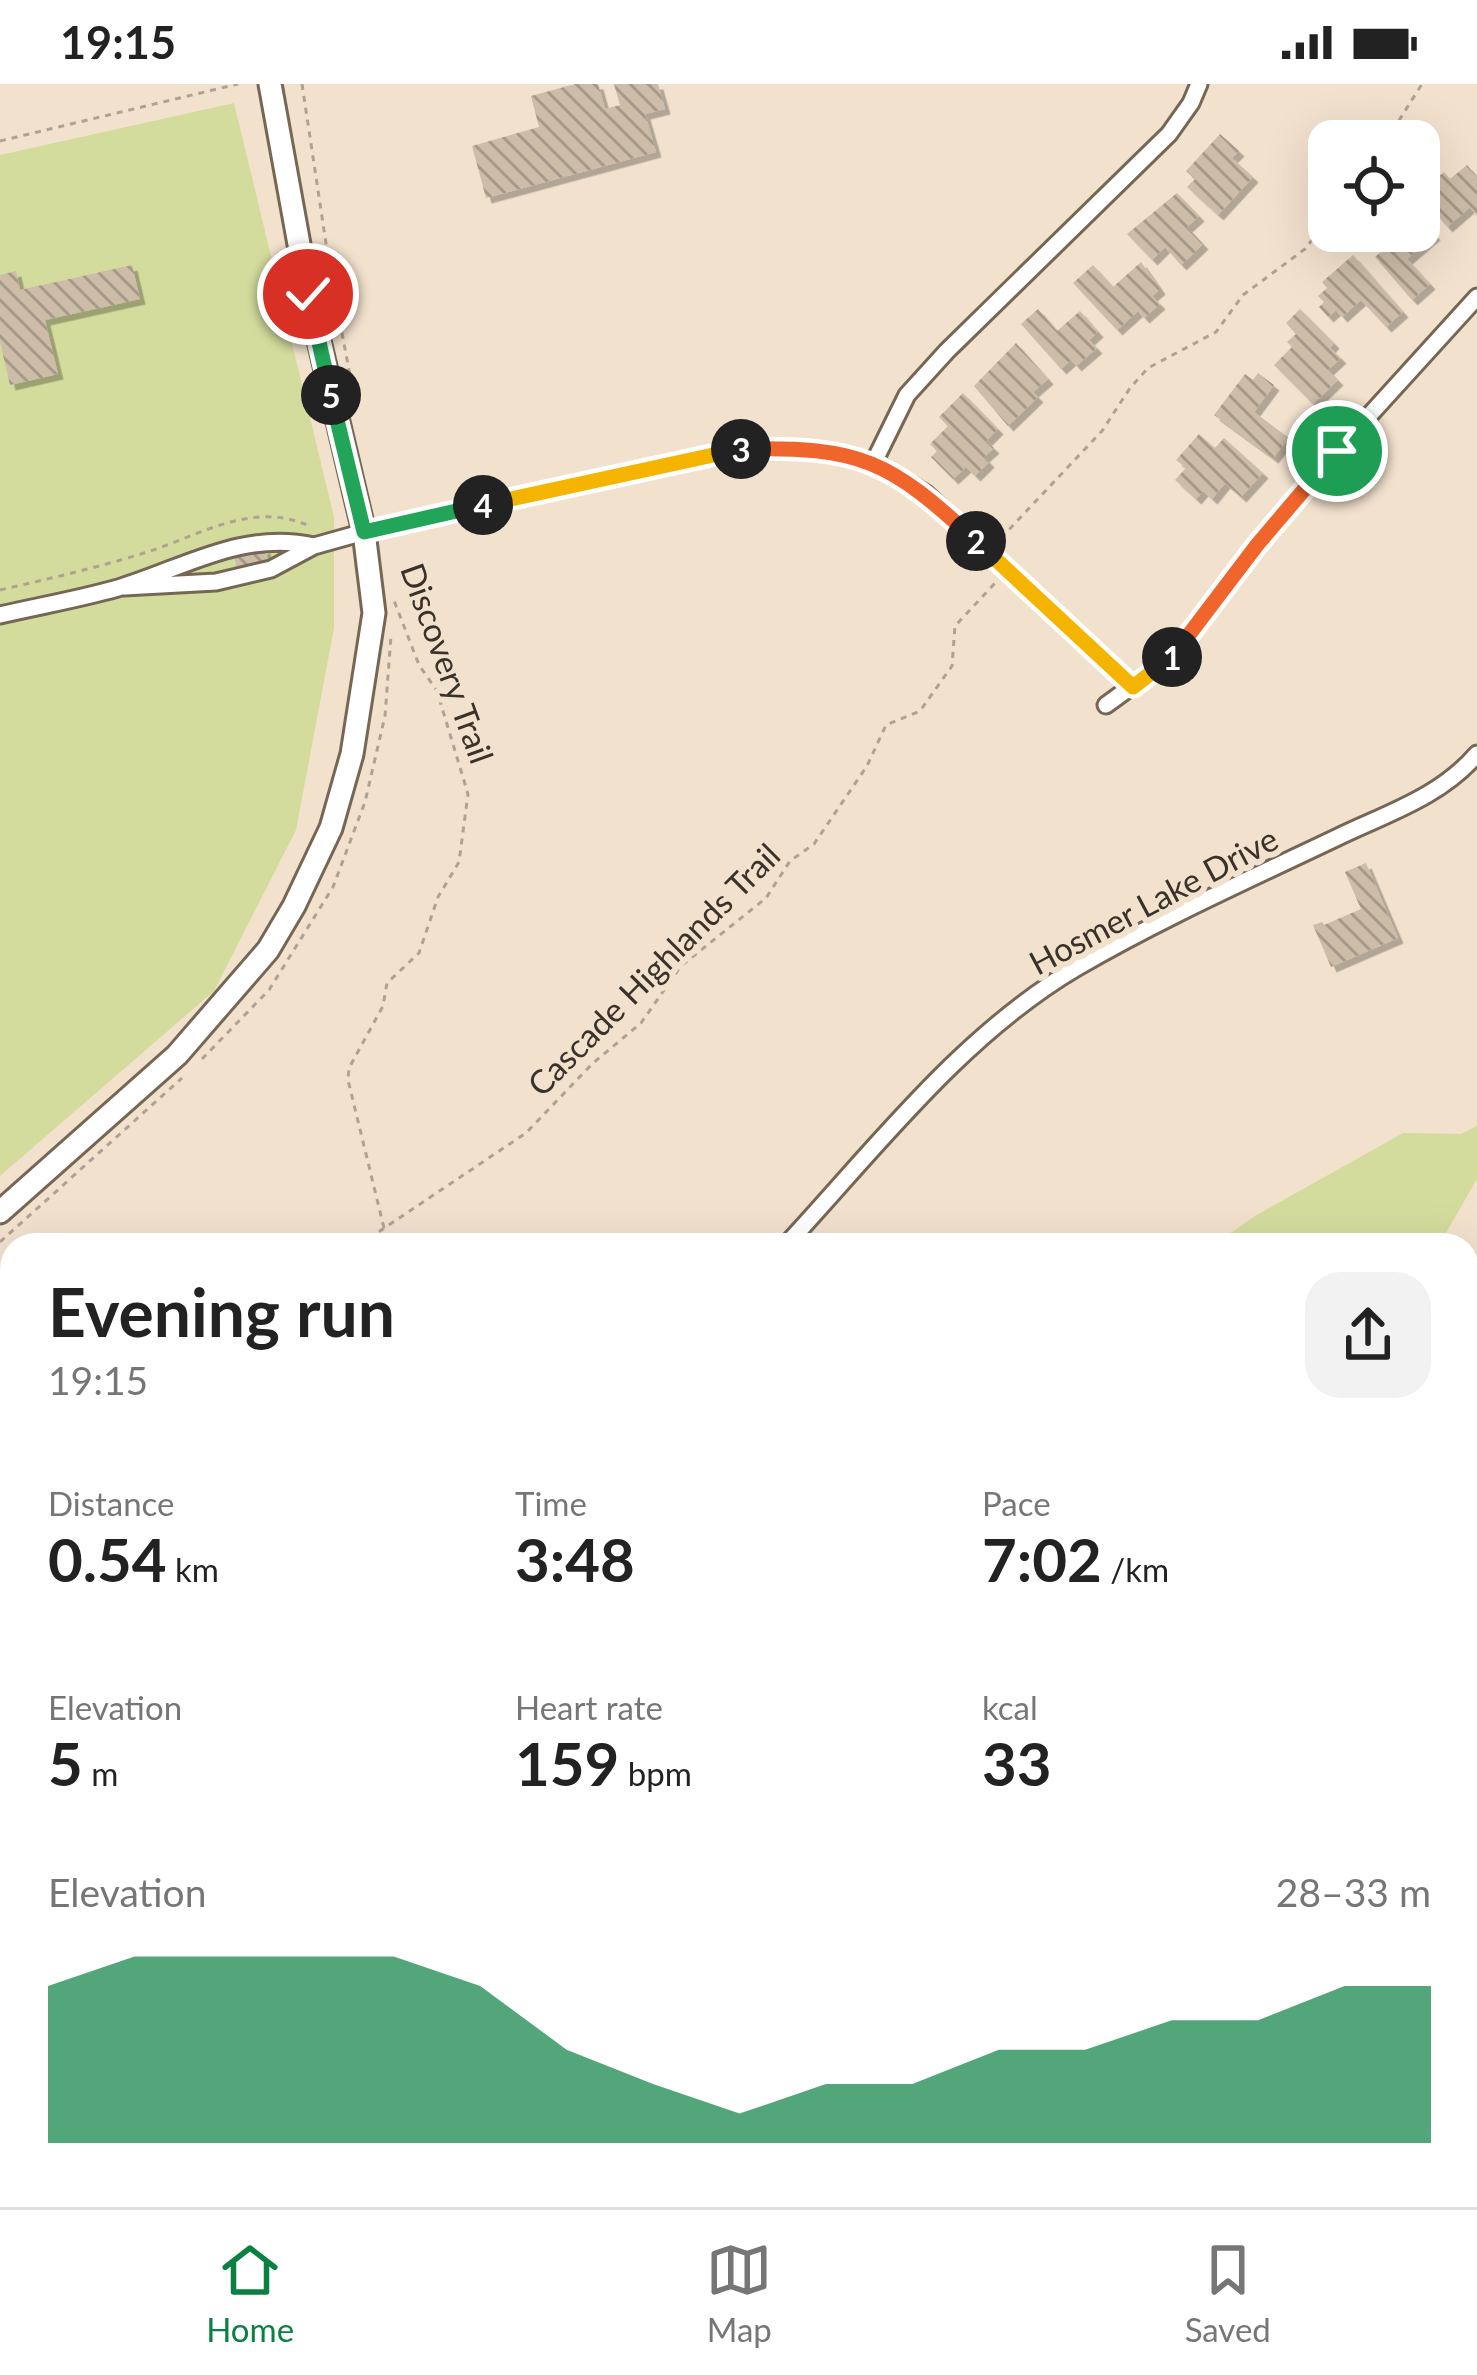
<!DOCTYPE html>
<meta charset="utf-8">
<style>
body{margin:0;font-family:Lato,sans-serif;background:#f2f2f2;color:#222;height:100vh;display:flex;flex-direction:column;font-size:45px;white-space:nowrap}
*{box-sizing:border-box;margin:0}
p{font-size:39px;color:#767676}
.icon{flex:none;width:66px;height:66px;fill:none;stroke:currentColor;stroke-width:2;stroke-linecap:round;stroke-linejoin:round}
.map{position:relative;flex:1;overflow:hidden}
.details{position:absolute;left:0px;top:1149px;width:1479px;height:975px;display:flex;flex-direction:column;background:#fff;border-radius:36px 36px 0 0;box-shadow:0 12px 48px #0002}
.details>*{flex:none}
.controls{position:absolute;left:1308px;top:36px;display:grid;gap:24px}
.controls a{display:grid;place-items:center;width:132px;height:132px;border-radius:24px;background:#fff;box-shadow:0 12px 48px #0002;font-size:60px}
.pin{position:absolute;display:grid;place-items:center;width:102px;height:102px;color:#fff;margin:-51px;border:6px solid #fff;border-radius:50%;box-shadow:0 3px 12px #0007}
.km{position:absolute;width:60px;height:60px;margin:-30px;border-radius:50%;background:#222;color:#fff;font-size:33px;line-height:60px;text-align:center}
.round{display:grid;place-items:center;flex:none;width:126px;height:126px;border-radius:36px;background:#f2f2f2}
.summary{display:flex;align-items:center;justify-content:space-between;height:204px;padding:0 48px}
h1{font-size:66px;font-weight:700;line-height:90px}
.figures{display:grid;grid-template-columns:repeat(3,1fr);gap:18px;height:204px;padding:12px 48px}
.figures div{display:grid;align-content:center}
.figures b{font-size:60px;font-weight:700}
.figures small{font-size:33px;font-weight:400}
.figures p{font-size:33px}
.chart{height:336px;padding:24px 48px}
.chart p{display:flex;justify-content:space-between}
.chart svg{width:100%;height:216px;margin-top:12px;fill:#0b8043;opacity:.7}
.status{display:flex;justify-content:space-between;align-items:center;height:84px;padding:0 60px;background:#fff;direction:ltr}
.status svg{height:33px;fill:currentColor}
.tabs{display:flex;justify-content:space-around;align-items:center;height:168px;border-top:3px solid #e0e0e0;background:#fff;font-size:33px;color:#767676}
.tabs a{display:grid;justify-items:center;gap:6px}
.tabs .current{color:#0b8043}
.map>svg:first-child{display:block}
.grass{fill:#d4dc9d}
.building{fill:url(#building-back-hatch);filter:url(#shadow)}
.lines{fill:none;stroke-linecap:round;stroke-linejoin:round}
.street-casing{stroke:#766755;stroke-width:21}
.secondary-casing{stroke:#766755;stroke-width:27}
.path{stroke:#b0a292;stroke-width:3;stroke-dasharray:6 6;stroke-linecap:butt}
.street{stroke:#fff;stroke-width:15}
.secondary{stroke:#fff;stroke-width:21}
.split-1-casing{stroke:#fff;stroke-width:24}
.split-2-casing{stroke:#fff;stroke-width:24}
.split-3-casing{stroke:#fff;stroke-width:24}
.split-4-casing{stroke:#fff;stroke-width:24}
.split-5-casing{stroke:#fff;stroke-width:24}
.split-6-casing{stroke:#fff;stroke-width:24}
.split-1{stroke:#f0652b;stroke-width:15}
.split-2{stroke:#f5b400;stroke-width:15}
.split-3{stroke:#f0652b;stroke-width:15}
.split-4{stroke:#f5b400;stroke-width:15}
.split-5{stroke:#22a559;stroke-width:15}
.split-6{stroke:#22a559;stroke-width:15}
.labels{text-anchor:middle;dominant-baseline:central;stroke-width:12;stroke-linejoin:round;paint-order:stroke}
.street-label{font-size:33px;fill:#39322a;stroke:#f2e1cd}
</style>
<div class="status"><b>19:15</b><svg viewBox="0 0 49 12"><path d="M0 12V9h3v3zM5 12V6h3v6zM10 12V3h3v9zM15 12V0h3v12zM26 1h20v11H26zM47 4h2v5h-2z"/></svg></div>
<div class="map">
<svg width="1477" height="2123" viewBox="0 0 1477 2123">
<defs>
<pattern id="building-back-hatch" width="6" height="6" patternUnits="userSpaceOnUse" patternTransform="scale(3)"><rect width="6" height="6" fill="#ccbca8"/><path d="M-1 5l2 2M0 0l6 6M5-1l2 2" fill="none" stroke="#a79989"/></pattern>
<filter id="shadow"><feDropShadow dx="5.5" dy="5.5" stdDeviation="0" flood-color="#0004"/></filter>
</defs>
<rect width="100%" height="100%" fill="#f2e1cd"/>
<!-- grass -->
<path class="grass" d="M234,19L334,433V544L296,746L214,907L0,1092V71Z
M1477,1042V1095L1439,1161H1213L1255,1132L1403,1049L1461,1050Z"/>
<!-- building -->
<path class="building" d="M575,0H598L605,25L620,21L614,0H658L665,25L645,30L656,68L486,114L472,62L539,43L531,12Z
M1220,50L1239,67L1232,74L1253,93L1218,131L1187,103L1195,95L1186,87Z
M1467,81L1477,93V132L1470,123L1447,143L1419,109L1444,88L1450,95Z
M1177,109L1199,132L1187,143L1203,160L1181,181L1165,163L1152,176L1127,150Z
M1419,132L1435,151L1407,175L1430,200L1412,216L1375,173L1393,157L1384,147H1419Z
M1353,171L1403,228L1386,243L1361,216L1342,233L1336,226L1328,233L1319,223L1324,218L1318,212L1327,204L1322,198Z
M1141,178L1160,205L1152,212L1160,220L1144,234L1138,227L1117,246L1073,199L1093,181L1113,203Z
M132,181L140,215L45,236L58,290L10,301L0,258V191L16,187L20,206Z
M1038,225L1057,247L1080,227L1098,248L1089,256L1097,264L1076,282L1071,276L1061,285L1021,240Z
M1300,225L1334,259L1330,264L1341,274L1328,286L1338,296L1313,320L1274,281L1292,263L1287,258L1296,250L1286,239Z
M1016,259L1048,295L1033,308L1038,313L1008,342L974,302Z
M1258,289L1274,301L1254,328L1289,354L1273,374L1214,331L1245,290L1253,296Z
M963,309L998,345L986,357L994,364L984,373L989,378L975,392L966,383L953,395L931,373L937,367L930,360L948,342L939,333Z
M1199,350L1215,364L1224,354L1263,389L1241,413L1225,399L1212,415L1203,407L1196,415L1175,396L1186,384L1176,376Z
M265,464L269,479L237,486L234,471Z
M1366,779L1398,854L1331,883L1313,841L1322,838L1324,841L1361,825L1345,788Z"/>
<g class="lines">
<defs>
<path id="street" d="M124,503L216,498L271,485L314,462L364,448
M0,531C39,522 79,515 118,504C184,484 242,446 314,462
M1133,603L926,410L874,378L907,311L947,267L1169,50L1191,19L1199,0
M1106,621L1172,573L1257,462L1337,367L1477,213
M786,1161C875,1065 961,952 1076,884C1160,835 1250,795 1338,753C1388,729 1440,713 1477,670
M1467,1452L1477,1446
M247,2112L265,2123
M916,2112V2123
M1250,2112L1268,2123"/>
<path id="secondary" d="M0,1128L177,971L268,866L294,822L331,744L352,670L374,529L364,448L308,210L270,0"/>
</defs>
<!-- street casing -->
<use href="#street" class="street-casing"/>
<!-- secondary casing -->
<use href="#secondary" class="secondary-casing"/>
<!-- path -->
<path class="path" d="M302,0L330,186L357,328
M0,57L238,0
M1386,57L1422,0
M382,444L730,366L784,364L855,374
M1001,454L1102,347L1130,304L1148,284L1216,248L1243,211L1305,165L1329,134
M0,506C48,495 96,484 144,469C200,452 252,415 312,443
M202,975L269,906L333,803L365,718L385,632L391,552
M384,1144L348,996L349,984L383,922L387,899L419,869L438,813L459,778L468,710L437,607L419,581L393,514
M0,1158L182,994
M359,1161L526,1049L592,980L641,939L681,882L766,814L790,777L814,760L867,682L886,641L920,627L952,582L955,542L997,497
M1467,1218L1477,1207
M0,1364L12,1360
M1467,1713L1477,1707
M339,2112L341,2123"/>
<!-- street -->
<use href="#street" class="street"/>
<!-- secondary -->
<use href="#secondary" class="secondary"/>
</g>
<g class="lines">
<defs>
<path id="split-1" d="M1172,573L1257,461L1337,367"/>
<path id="split-2" d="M976,457L1133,603L1172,573"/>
<path id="split-3" d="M741,365C861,362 890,377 976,457"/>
<path id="split-4" d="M483,421L741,365"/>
<path id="split-5" d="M331,311L364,448L483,421"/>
<path id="split-6" d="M308,210L331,311"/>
</defs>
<!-- split-1 casing -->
<use href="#split-1" class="split-1-casing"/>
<!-- split-2 casing -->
<use href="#split-2" class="split-2-casing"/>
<!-- split-3 casing -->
<use href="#split-3" class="split-3-casing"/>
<!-- split-4 casing -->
<use href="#split-4" class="split-4-casing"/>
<!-- split-5 casing -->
<use href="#split-5" class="split-5-casing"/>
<!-- split-6 casing -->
<use href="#split-6" class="split-6-casing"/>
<!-- split-1 -->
<use href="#split-1" class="split-1"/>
<!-- split-2 -->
<use href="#split-2" class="split-2"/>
<!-- split-3 -->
<use href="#split-3" class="split-3"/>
<!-- split-4 -->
<use href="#split-4" class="split-4"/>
<!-- split-5 -->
<use href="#split-5" class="split-5"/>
<!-- split-6 -->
<use href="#split-6" class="split-6"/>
</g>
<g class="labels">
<!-- street labels -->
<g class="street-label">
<text transform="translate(448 579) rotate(70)">Discovery Trail</text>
<text transform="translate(1153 816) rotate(-28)">Hosmer Lake Drive</text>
<text transform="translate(653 885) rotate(-45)">Cascade Highlands Trail</text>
</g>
</g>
</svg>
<div class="controls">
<a><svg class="icon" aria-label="locate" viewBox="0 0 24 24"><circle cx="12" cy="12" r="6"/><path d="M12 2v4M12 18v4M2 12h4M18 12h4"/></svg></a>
</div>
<div class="pin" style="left:1337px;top:367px;background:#1e9e55"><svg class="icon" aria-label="arrive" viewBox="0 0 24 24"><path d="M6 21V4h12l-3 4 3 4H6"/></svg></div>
<div class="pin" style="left:308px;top:210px;background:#d93025"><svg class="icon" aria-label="check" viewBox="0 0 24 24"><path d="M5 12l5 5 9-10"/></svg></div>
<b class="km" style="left:1172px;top:573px">1</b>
<b class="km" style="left:976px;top:457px">2</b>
<b class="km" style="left:741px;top:365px">3</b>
<b class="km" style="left:483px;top:421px">4</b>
<b class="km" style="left:331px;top:311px">5</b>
<section class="details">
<div class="summary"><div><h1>Evening run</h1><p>19:15</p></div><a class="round"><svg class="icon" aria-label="share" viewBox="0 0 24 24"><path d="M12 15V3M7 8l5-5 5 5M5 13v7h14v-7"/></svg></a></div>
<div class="figures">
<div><p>Distance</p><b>0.54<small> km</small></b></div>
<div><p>Time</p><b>3:48</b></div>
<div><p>Pace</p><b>7:02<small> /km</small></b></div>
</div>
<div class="figures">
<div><p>Elevation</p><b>5<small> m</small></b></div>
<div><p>Heart rate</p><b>159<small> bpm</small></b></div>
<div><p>kcal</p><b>33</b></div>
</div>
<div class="chart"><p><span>Elevation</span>28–33 m</p>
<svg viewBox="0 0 160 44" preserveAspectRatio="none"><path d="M0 44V12L10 6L20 6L30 6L40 6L50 12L60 25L70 32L80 38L90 32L100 32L110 25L120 25L130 19L140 19L150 12L160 12V44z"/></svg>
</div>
</section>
</div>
<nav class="tabs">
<a class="current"><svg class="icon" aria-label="home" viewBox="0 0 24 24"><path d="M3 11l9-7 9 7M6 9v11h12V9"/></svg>Home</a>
<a><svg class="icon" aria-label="map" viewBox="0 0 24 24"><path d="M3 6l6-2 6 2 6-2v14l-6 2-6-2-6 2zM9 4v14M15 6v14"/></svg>Map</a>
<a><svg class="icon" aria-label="saved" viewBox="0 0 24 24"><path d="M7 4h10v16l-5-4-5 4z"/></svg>Saved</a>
</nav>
